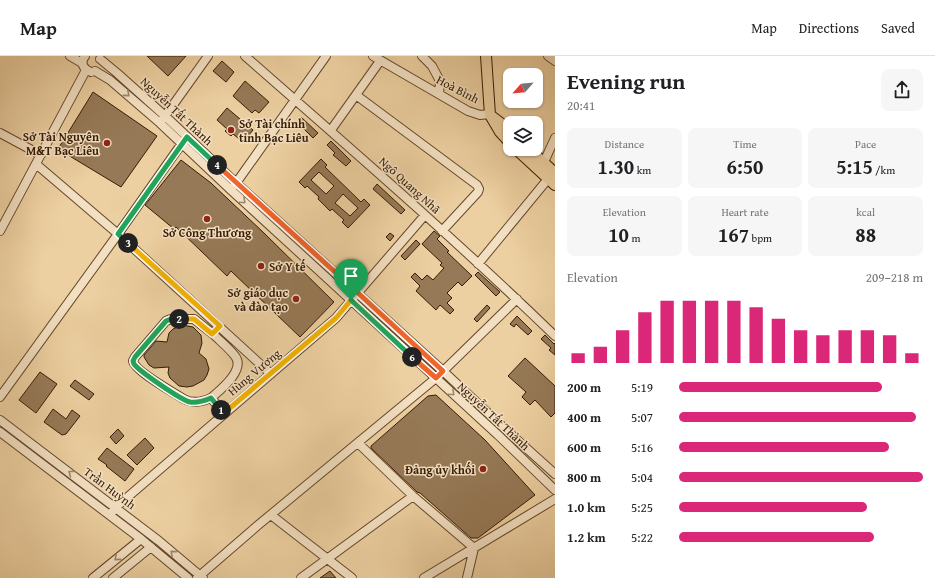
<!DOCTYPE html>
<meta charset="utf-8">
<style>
body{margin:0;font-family:"Gentium Book Plus",serif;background:#f6f6f6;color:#202124;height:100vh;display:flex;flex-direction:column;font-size:15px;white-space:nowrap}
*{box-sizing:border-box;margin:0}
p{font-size:13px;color:#757577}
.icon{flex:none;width:22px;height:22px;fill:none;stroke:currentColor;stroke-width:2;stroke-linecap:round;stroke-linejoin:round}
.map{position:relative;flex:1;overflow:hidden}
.drawer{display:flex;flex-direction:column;background:#fff;width:380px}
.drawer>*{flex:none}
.needle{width:26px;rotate:243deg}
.buttons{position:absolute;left:503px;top:12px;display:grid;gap:8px}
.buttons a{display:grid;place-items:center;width:40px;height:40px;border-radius:8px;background:#fff;box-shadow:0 1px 3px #0004;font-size:20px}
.pin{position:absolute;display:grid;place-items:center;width:34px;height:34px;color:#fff;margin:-41px -17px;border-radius:50% 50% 50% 0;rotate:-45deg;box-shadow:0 0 4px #0007}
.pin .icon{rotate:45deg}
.km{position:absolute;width:20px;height:20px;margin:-10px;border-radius:50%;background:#222;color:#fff;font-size:11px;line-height:20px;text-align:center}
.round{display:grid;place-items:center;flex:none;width:42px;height:42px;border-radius:8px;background:#f6f6f6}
.head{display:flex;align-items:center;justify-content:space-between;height:68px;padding:0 12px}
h1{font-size:22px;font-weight:800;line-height:30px}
.metrics{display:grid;grid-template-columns:repeat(3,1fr);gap:6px;height:68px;padding:4px 12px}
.metrics div{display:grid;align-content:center;border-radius:8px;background:#f6f6f6;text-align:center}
.metrics b{font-size:20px;font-weight:800}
.metrics small{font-size:11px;font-weight:400}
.metrics p{font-size:11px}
.chart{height:112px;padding:8px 12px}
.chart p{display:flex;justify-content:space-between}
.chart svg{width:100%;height:72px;margin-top:4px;stroke:#db2777;stroke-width:6}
ul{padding:0 12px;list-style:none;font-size:13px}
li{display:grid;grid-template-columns:64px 48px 1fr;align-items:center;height:30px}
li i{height:10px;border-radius:5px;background:#db2777}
header{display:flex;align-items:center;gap:24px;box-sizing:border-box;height:56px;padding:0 20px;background:#fff;border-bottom:1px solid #e0e0e0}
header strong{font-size:19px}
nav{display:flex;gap:22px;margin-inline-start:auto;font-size:14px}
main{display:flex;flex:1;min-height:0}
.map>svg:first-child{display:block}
.building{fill:#967956;stroke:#371b05;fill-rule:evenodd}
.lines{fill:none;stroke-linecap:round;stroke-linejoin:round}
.minor-casing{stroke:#64482c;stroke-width:10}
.major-casing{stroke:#371b05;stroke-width:12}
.minor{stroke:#f3e0c2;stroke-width:8}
.major{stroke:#edd0a1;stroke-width:10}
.oneway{stroke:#9e876d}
.split-1-casing{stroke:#fff;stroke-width:8}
.split-2-casing{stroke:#fff;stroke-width:8}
.split-3-casing{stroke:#fff;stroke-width:8}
.split-4-casing{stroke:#fff;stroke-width:8}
.split-5-casing{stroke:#fff;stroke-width:8}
.split-6-casing{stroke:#fff;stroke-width:8}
.split-7-casing{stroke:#fff;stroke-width:8}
.split-1{stroke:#f5b400;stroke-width:5}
.split-2{stroke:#22a559;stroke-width:5}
.split-3{stroke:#f5b400;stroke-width:5}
.split-4{stroke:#22a559;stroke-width:5}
.split-5{stroke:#f0652b;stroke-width:5}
.split-6{stroke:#f0652b;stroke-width:5}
.split-7{stroke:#22a559;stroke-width:5}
.poi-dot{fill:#8f2418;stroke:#f3e0c2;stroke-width:1.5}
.labels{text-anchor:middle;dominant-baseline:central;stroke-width:3;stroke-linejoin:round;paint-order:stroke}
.street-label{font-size:12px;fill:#371b05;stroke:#f3e0c2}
.poi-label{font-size:12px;font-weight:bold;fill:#371b05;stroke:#f3e0c2;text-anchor:end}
</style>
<header>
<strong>Map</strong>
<nav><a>Map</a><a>Directions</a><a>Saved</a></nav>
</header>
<main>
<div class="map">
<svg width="555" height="522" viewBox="0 0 555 522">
<rect width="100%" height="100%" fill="#edd0a1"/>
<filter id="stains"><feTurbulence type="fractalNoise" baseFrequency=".005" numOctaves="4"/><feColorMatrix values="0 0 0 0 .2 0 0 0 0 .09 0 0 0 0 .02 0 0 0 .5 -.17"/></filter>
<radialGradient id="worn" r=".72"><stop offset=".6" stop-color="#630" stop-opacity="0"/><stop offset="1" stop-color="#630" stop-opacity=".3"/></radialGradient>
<!-- building -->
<path class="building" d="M147,0H186L168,20Z
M222,5L234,16L226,26L213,15Z
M245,25L269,46L259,57L255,54L252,57L233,40Z
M93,36L157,80L121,131L58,93Z
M227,52L253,74L243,86L233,78L231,80L225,75L227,73L217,64Z
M301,61L318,77L313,82L297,66Z
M331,85L351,105L346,110L333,99L335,97L327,89Z
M321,103L327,109L325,111L361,146L364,143L370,149L348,172L342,166L344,164L332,153L330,155L318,143L319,141L307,130L305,132L299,126ZM319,116L334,130L326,138L311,124ZM343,138L358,152L350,160L335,147Z
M181,104L211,127L264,177L334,246L300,281L231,215L227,220L176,171L174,173L145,149Z
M377,128L405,154L401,158L373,133Z
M434,175L440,180L437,183L449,195L447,196L472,220L462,230L458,226L447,237L452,242L447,247L454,254L450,258L440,249L436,254L416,235L420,230L411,221L415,217L422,224L427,219L433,224L444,212L440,209L442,207L422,188Z
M390,177L394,180L390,185L386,181Z
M416,184L420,188L405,204L401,200Z
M478,216L500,236L496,240L475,219Z
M487,249L490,252L477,266L474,263Z
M517,260L532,275L528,279L516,268L514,271L510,268Z
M182,269L193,271L201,279L202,287L199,297L206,303L209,313L207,319L204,324L193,330L187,331L179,330L170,322L168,317L169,311L154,312L149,309L144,301V299L156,285L167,286L169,277L173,273Z
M545,279L554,288L555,287V299L549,294L551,292L541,283Z
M525,302L555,330V357L551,361L535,344L530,349L522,341L526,336L508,320Z
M40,316L57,328L36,357L19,344Z
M75,324L94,338L89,344L70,330Z
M436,339L485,384L535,439L478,482H471L420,437L417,436L371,392V390L428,340Z
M53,353L66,363L72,354L80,360L66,378L62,379L44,366Z
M118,373L124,380L116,388L110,381Z
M145,382L154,392L137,409L127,399Z
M107,392L134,413L125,425L106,410L107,409L98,403Z
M330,515L336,522H320Z"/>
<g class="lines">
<defs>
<path id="minor" d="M70,0L82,7
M85,0C80,7 83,13 91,16
M245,0C350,92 455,183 555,280
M373,0L468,55L480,59L490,58
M422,0L432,10L440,25L439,38
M548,0L555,5
M100,3L117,17L165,60L236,127L443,315L504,372L555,418
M95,15L110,24L160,67L231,134L498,379L555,434
M356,39L477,129L479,133L478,136L442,175
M163,63L208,0
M331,74L380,5
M0,77L41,99
M36,108L118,178L271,318
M540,111L544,106L555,82
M234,130L326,0
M0,175L86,14
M478,208L552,118
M213,278L194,263H171L166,265L135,301L133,305C135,315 174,337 184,343C193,348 202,346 211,342L224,357
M0,341L118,178L185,83
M211,342C220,334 246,314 235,300C229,292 220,285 213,278L215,275
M0,364L159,485L203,522
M0,376L141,483L188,522
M358,387L413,440L474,492L467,522
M110,459L116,451L336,262L425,159
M271,459L352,522
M93,522L141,483
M113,522L151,491
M197,522L257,470L436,322L517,243
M301,522L413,440
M424,522L555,443"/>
<path id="major" d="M486,0L490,59
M510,74L490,59L500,76L510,87
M516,93L555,129
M529,93L555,117"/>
</defs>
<!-- minor casing -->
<use href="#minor" class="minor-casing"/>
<!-- major casing -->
<use href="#major" class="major-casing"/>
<!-- minor -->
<use href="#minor" class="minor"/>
<!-- major -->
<use href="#major" class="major"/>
</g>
<!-- one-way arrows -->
<defs><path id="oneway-chevron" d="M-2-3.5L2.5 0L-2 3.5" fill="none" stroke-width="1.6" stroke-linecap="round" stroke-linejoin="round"/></defs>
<g class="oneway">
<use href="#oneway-chevron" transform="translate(127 38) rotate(41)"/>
<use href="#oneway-chevron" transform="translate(243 145) rotate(43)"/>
<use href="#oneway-chevron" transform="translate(452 337) rotate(43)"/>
<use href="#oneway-chevron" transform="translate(71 417) rotate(-143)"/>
<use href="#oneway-chevron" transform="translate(173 497) rotate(-139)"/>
<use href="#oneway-chevron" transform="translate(117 502) rotate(140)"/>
</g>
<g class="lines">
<defs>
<path id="split-1" d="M221,354L224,357L336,262L351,244"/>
<path id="split-2" d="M179,263H171L166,265L135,301L133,305L134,308C139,315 181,344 190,346C197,347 204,345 211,342L221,354"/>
<path id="split-3" d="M128,187L220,270L212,278L194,263H179"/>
<path id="split-4" d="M128,187L118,178L187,81L217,109"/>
<path id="split-5" d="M217,109L346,226"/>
<path id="split-6" d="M346,226L443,315L436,322L412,301"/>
<path id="split-7" d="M351,244L412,301"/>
</defs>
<!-- split-1 casing -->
<use href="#split-1" class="split-1-casing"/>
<!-- split-2 casing -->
<use href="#split-2" class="split-2-casing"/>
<!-- split-3 casing -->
<use href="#split-3" class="split-3-casing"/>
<!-- split-4 casing -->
<use href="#split-4" class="split-4-casing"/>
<!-- split-5 casing -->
<use href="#split-5" class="split-5-casing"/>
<!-- split-6 casing -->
<use href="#split-6" class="split-6-casing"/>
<!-- split-7 casing -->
<use href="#split-7" class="split-7-casing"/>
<!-- split-1 -->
<use href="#split-1" class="split-1"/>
<!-- split-2 -->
<use href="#split-2" class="split-2"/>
<!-- split-3 -->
<use href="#split-3" class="split-3"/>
<!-- split-4 -->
<use href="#split-4" class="split-4"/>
<!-- split-5 -->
<use href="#split-5" class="split-5"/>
<!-- split-6 -->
<use href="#split-6" class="split-6"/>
<!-- split-7 -->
<use href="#split-7" class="split-7"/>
</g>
<!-- markers -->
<g class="poi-dot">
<circle cx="231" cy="74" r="4"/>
<circle cx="107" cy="87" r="4"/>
<circle cx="207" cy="163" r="4"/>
<circle cx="261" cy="210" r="4"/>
<circle cx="296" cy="243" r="4"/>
<circle cx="483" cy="413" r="4"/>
</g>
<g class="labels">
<!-- street labels -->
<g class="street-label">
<text transform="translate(458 33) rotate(28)">Hoà Bình</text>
<text transform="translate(177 55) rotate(43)">Nguyễn Tất Thành</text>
<text transform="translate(410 129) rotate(42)">Ngô Quang Nhã</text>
<text transform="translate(254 316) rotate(-40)">Hùng Vương</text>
<text transform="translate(494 360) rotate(43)">Nguyễn Tất Thành</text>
<text transform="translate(110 432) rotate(37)">Trần Huỳnh</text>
</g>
<!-- poi labels -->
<g class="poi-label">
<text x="239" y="67" text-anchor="start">Sở Tài chính<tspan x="239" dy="14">tỉnh Bạc Liêu</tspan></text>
<text x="99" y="80">Sở Tài Nguyên<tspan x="99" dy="14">M&amp;T Bạc Liêu</tspan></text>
<text x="207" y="176" text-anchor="middle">Sở Công Thương</text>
<text x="269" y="210" text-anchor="start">Sở Y tế</text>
<text x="288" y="236">Sở giáo dục<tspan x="288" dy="14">và đào tạo</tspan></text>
<text x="475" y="413">Đảng ủy khối</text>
</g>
</g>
<rect width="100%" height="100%" filter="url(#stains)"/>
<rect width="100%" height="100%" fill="url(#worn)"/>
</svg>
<div class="buttons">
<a><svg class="needle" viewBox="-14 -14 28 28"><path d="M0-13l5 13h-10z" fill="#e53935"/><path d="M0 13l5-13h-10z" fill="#757577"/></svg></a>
<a><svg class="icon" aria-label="layers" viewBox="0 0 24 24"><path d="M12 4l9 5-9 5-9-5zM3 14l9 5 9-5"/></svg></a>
</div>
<div class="pin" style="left:351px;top:244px;background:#1e9e55"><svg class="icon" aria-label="arrive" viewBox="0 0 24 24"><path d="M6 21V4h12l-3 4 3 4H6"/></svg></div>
<b class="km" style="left:221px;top:354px">1</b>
<b class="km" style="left:179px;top:263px">2</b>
<b class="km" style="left:128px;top:187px">3</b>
<b class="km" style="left:217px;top:109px">4</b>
<b class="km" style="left:412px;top:301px">6</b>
</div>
<section class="drawer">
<div class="head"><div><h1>Evening run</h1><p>20:41</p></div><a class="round"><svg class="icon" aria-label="share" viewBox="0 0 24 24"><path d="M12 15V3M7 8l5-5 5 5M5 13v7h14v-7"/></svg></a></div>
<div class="metrics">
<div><p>Distance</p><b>1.30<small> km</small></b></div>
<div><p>Time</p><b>6:50</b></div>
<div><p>Pace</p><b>5:15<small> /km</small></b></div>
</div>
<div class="metrics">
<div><p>Elevation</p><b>10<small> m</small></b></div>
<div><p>Heart rate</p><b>167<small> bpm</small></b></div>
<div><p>kcal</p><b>88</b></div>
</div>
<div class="chart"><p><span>Elevation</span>209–218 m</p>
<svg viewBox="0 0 160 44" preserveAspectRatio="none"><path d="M5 44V38M15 44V34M25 44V24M35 44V13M45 44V6M55 44V6M65 44V6M75 44V6M85 44V10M95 44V17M105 44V24M115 44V27M125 44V24M135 44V24M145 44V27M155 44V38"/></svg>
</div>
<ul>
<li><b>200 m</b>5:19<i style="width:83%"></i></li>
<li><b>400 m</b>5:07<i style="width:97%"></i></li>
<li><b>600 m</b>5:16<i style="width:86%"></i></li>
<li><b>800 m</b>5:04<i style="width:100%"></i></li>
<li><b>1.0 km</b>5:25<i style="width:77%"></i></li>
<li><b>1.2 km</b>5:22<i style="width:80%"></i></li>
</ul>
</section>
</main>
